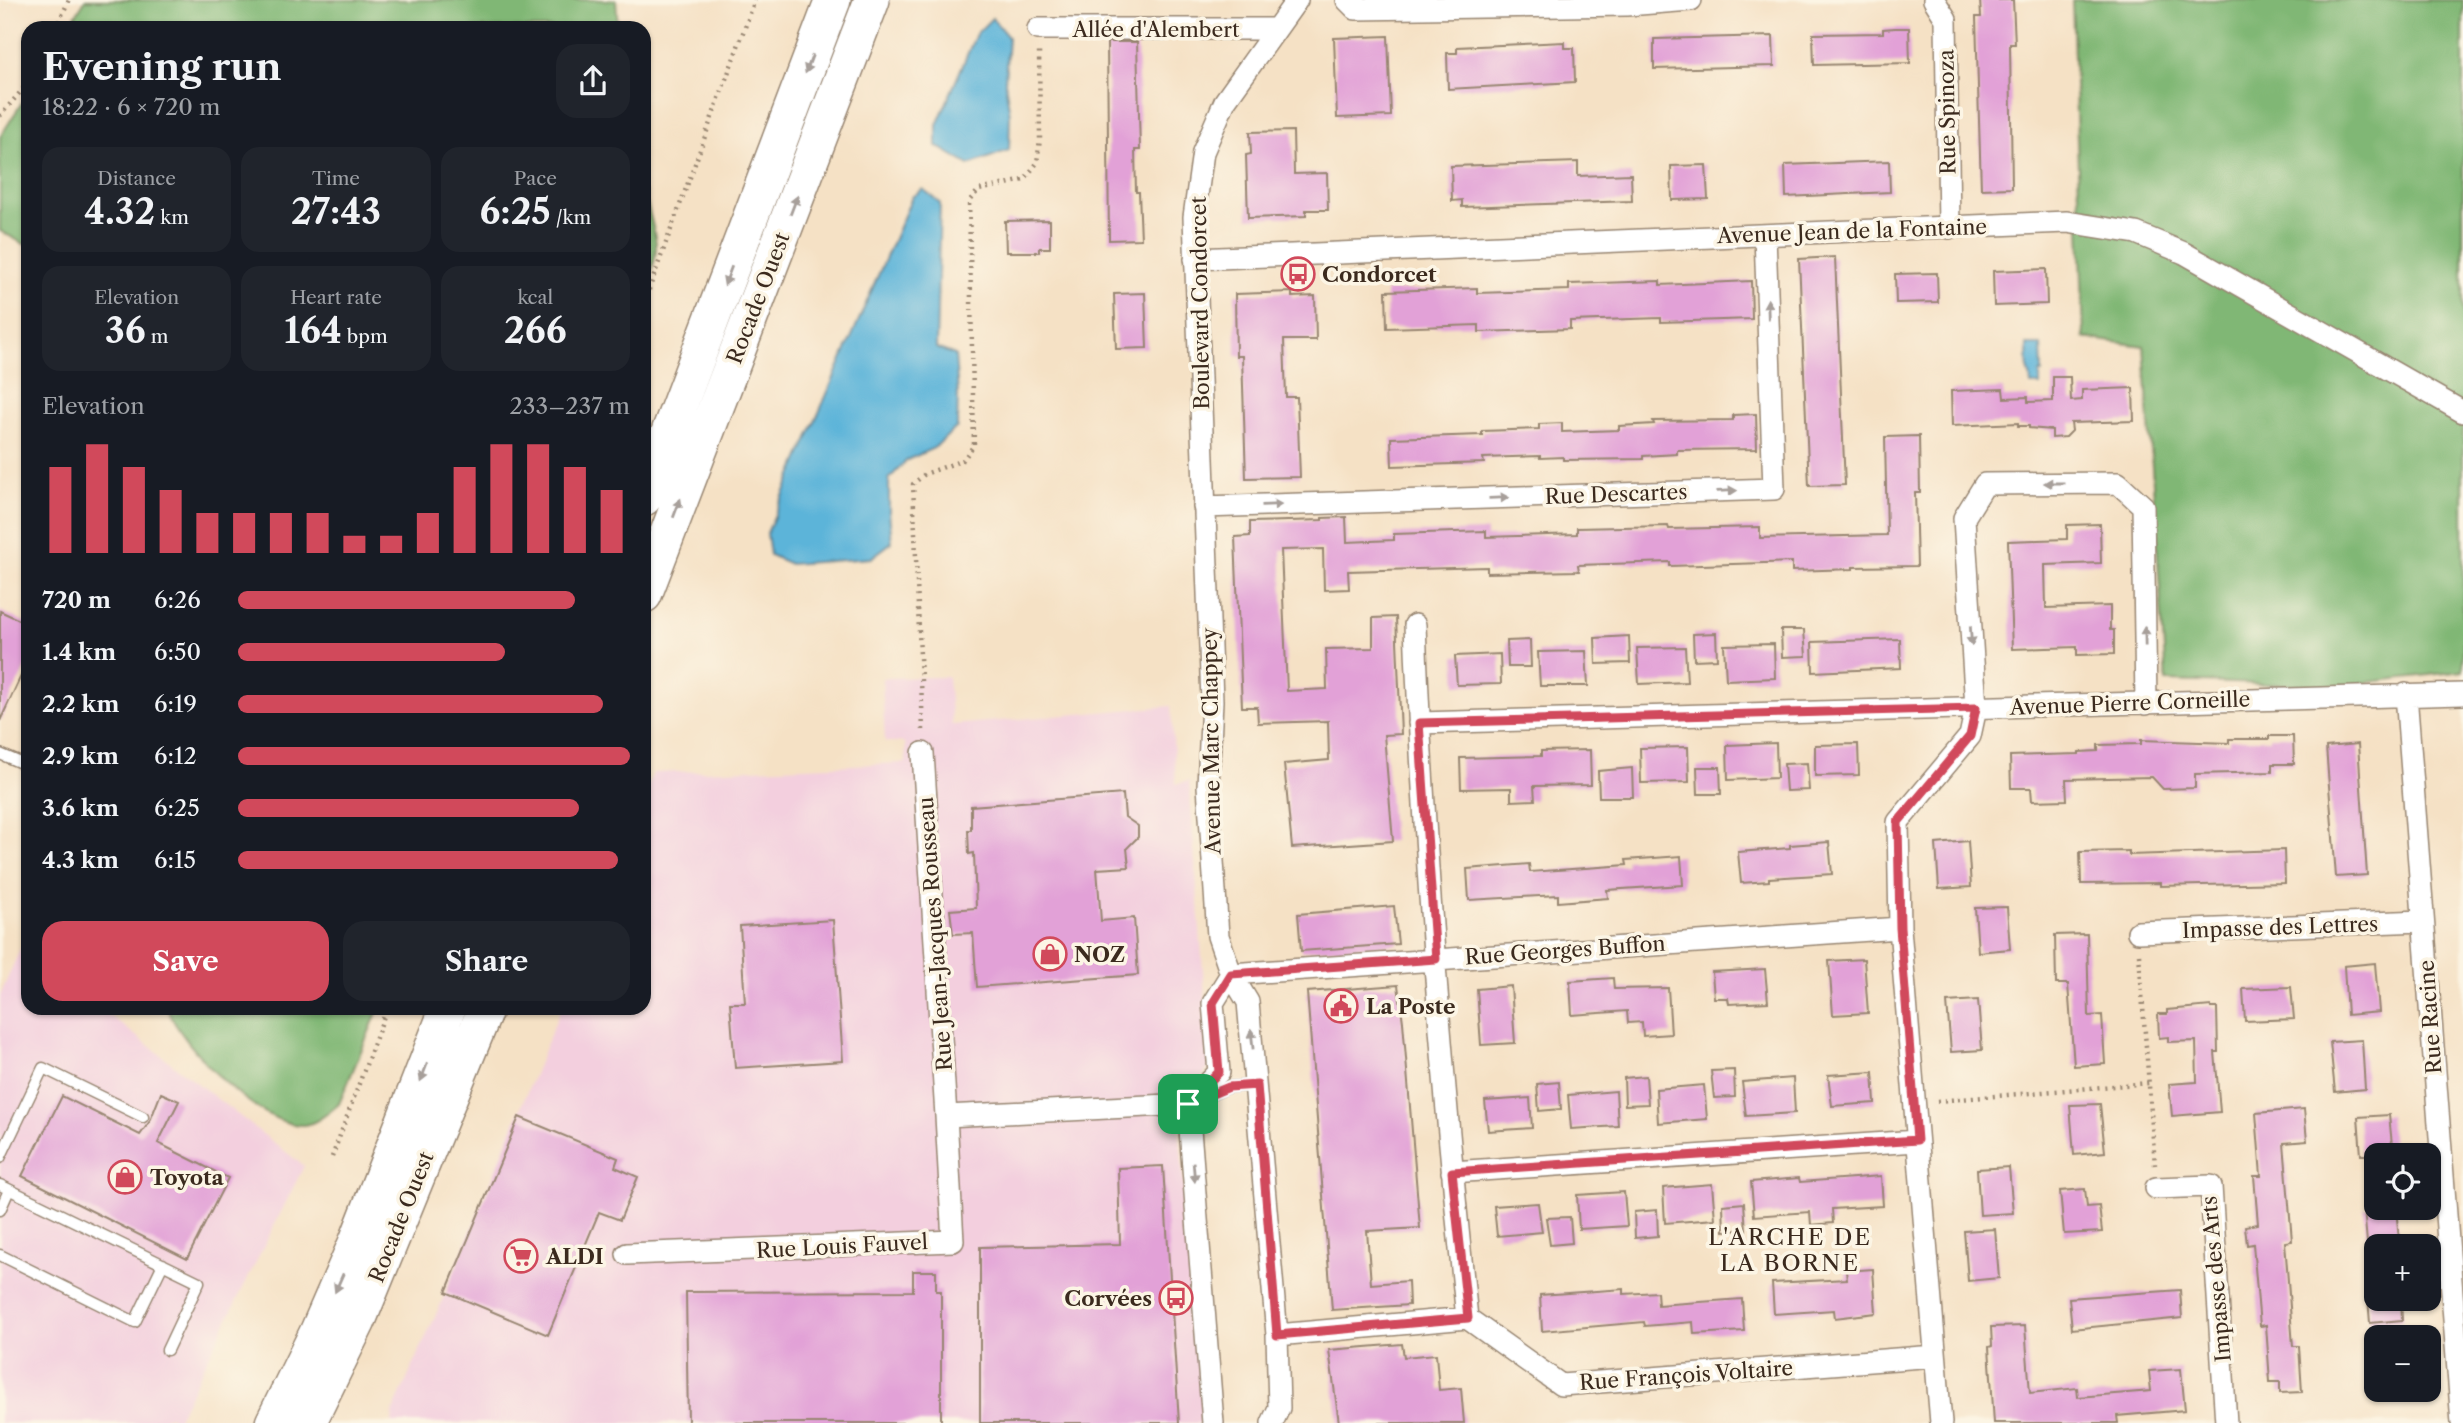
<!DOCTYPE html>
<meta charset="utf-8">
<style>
body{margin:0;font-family:"Libre Caslon Text",serif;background:#20242c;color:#f1f3f6;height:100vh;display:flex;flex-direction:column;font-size:26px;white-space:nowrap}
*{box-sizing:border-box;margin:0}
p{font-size:23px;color:#9ea1a6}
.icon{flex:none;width:38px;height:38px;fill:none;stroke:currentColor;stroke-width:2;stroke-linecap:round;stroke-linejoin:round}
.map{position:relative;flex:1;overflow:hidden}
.sheet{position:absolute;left:21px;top:21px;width:630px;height:994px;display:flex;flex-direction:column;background:#171b24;border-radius:21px;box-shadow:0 2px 5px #0004}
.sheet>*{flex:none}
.tools{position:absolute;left:2364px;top:1143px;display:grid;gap:14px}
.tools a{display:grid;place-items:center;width:77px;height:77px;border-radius:14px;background:#171b24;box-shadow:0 2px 5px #0004;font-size:35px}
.pin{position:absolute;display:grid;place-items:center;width:60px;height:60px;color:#fff;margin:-30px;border-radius:14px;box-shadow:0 4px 10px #0006}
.round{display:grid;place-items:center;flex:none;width:74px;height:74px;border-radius:21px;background:#20242c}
.headline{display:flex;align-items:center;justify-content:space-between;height:119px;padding:0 21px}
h1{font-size:38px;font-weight:700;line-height:52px}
.figures{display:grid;grid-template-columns:repeat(3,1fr);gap:10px;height:119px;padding:7px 21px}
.figures div{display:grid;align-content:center;border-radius:18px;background:#20242c;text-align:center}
.figures b{font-size:35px;font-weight:700}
.figures small{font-size:19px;font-weight:400}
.figures p{font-size:19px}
.chart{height:196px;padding:14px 21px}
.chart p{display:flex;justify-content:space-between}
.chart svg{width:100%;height:126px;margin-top:7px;stroke:#d1495b;stroke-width:6}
.cta{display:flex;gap:14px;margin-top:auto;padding:14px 21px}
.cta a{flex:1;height:80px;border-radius:21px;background:#d1495b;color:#fff;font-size:28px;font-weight:700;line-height:80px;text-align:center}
.cta a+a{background:#20242c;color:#f1f3f6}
ul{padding:0 21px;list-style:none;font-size:23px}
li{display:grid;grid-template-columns:112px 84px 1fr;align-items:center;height:52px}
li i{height:18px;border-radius:9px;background:#d1495b}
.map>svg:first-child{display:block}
.built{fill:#f3cfde}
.forest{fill:#80b774;stroke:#5e7049;stroke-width:2}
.water{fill:#5cb4d9;stroke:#4c6f7c;stroke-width:2}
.building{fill:#e2a1d7}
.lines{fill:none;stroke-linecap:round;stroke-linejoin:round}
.lane-casing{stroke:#988672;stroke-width:13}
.street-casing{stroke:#988672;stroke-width:24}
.primary-casing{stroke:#988672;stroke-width:38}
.path{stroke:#988672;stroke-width:4.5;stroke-dasharray:2 5;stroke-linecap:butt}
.lane{stroke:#fff;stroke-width:10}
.street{stroke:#fff;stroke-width:21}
.primary{stroke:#fff;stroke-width:35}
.oneway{fill:#a79f9a}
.route-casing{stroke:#fff;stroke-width:14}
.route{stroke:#d1495b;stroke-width:9}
.labels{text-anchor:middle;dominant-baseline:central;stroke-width:7;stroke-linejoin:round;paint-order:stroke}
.street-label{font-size:21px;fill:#3b2a1e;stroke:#fcf5e5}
.poi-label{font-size:21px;font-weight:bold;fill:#3b2a1e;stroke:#fcf5e5;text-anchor:start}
.neighbourhood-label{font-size:23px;letter-spacing:2px;fill:#3b2a1e;stroke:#fcf5e5}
</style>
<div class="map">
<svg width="2463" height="1423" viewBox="0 0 2463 1423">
<rect width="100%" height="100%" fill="#fcf5e5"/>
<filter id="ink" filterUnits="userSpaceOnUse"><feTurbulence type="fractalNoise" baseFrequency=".0143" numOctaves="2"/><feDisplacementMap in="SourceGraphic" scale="14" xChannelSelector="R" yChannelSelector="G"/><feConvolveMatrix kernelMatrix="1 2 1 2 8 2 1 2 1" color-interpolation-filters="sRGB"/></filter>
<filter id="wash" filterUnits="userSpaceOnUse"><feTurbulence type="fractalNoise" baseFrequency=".00686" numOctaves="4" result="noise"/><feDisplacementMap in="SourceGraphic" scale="28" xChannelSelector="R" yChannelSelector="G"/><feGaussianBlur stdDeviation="1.57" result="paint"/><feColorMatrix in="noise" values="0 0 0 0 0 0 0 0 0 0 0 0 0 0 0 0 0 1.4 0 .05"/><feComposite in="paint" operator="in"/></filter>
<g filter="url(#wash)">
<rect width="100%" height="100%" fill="#f5e1c5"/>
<!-- built -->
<path class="built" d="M948,677L952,725L1171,706L1176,784L1189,781L1210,1066L1195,1086L1176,1090L1204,1423H392L393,1411L446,1292L561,1008H644V796L653,773L906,763L905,742H885L882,678Z
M21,947L28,952V1008H100L304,1166L176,1422L170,1416L152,1423H0V996Z"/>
<!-- forest -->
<path class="forest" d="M85,0H616L618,28H68Z
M2072,0H2463V671L2335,686L2166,681L2144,346L2084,338Z
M28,93V246L0,231V137Z
M644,190C653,238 666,240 644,290Z
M167,1008H379L339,1104C329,1112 315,1125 302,1125C258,1125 182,1046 167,1008Z"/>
<!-- water -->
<path class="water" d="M992,18L1008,37L1005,82L1010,115L1009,150L969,165L937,146V125L976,34Z
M923,189L940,203L936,348L955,355L958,394L957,427L934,448L907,460L889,479V512L892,542L871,558L790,564L770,555L767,533L912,197Z
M2027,345H2041L2042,373H2040V385H2031L2030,374L2028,373Z"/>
<g id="blocks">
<!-- building -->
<path class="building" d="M1980,0H2013L2015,44H2010L2012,188L1981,189L1976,17H1981Z
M1895,28H1909L1910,63L1814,65L1813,34L1883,33V29Z
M1388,36L1391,116L1337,118L1334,38Z
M1773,36L1774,66L1654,69V39Z
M1107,42H1137L1140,150H1135L1136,192H1139L1141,239L1109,240Z
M1564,42V48H1574L1575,82L1448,89L1447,53H1457V47Z
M1293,131L1294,174L1327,173L1328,210H1306V216L1248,218L1246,155L1251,154L1250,132Z
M1889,161L1890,192L1786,197L1785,165Z
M1578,162V176L1631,174L1632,201L1462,207V200L1452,201L1451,166Z
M1706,165L1708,199L1672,200L1671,166Z
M1050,220V248H1039V252H1006L1005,221Z
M1835,257L1845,485L1809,486L1799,259Z
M2046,269L2047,304L1994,306L1993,271Z
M1937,273L1938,302L1896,303L1895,274Z
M1660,281V285L1751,281L1752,319L1661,322V318L1570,321V329L1479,332V325L1387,328L1386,291L1477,288V293L1569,290V284Z
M1292,292V297L1315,296L1316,340H1284L1286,397H1297L1300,477L1246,478L1242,356H1236L1235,294Z
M1145,293L1147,348L1116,349L1114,294Z
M2053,377H2070L2071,401L2082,400V390L2133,388L2134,421L2071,423L2072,431L2066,437L2052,438V430L2029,428V426H2018V423L1952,426L1951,391L2003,389L2004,398L2028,397V402L2053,401Z
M1756,414L1757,449L1677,450V454L1643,456V459L1563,460V457L1540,458V456L1483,458L1484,463L1392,466L1391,438L1482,435V431L1539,429V424L1562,423V432L1619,430V426L1654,424L1653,421L1733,420V415Z
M1919,436L1920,493H1915L1917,566L1853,567V569L1792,571V562L1670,566V562L1578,565L1579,571L1487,573V567L1348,571L1349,589L1324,590L1323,549L1281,550L1287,691L1327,689L1326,649L1373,648V618L1396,617L1401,734L1384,735L1393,841L1292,848L1284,764L1329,760L1328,721L1258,723L1257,707H1242L1235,537L1250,536V522L1322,520V518L1346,517L1347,542L1394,540V534L1486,531V537L1577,534V528L1668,526L1669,529L1760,527V538L1887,535L1885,437Z
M2100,524L2101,563L2045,565L2046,608L2110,606V630H2114V654L2077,655V647L2012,649L2008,541L2067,539V525Z
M0,611L28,624V661L0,721Z
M1781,630H1804L1806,656L1782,657Z
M1716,633L1717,659L1694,660L1693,634Z
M1629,636L1630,663L1596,664L1595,638Z
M1900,639L1901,668L1813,672L1812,642Z
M1530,640L1531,667H1508L1507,641Z
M1774,644L1775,678L1726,680L1724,645Z
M1685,647L1687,682L1639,684L1637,648Z
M1586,651L1588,686H1540L1538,652Z
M1500,654L1501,684L1457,685L1455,656Z
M2269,736H2293L2294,764H2272V772L2195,774V788L2163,789L2152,777L2066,779L2067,800L2032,801L2031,788H2011L2010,756L2079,754V752L2098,751V745L2141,744V740L2229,743V739H2269Z
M1776,743L1777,778L1728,780L1727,745Z
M1858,744L1859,775L1815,776V745Z
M2358,744L2367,875L2336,877L2326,747Z
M1688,747L1689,782L1641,783L1640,748Z
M1590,750L1591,785L1534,786L1535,800L1511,801V788L1461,789L1460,758L1541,756V751Z
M1807,763L1809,790L1786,791L1784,764Z
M1697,767H1720L1721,794H1698Z
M1632,768L1633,797H1599L1598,771Z
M1123,794L1125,817L1138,826V837L1127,848L1129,867L1097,869L1101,921L1134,918L1138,975L977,987L973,933L953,934L950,910L976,908L974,853L969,854L968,830H971V806Z
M1968,841L1971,887L1939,889L1936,844Z
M1829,842L1832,874L1769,878V881L1741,883L1738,852L1790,848V845Z
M2284,850L2285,883L2160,886V883L2081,884L2080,852L2129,851V855Z
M1681,856L1683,885L1607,890L1608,898L1558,902V895L1469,900L1467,869L1529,864L1530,872L1627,865L1626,860Z
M1394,906L1398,944L1301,951L1298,914Z
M2007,907L2010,949L1978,952L1975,908Z
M833,920L843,1061L735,1068L730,1003H745L740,926Z
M2087,934L2089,1016L2102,1015L2105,1064L2074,1066L2068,984H2056L2055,935Z
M1864,959L1868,1013L1833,1015L1829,961Z
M2375,963L2379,1012L2347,1015L2344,966Z
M1765,969L1768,1002L1729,1004L1728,998H1714L1712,972Z
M1613,978L1614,989L1668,988L1671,1034L1643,1036L1642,1022L1628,1023L1627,1011L1572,1015L1570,981Z
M1398,985L1403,1022L1420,1228L1367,1231L1371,1284L1408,1281L1409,1305L1332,1310L1307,992Z
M1511,986L1515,1043L1481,1045L1477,989Z
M2291,987L2294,1019L2245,1021L2243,989Z
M1978,1000L1982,1050L1951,1052L1947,1002Z
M2211,1006V1008H2217L2218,1052H2215L2220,1112L2172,1116L2169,1084L2197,1082L2196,1041L2168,1042V1037L2159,1038L2158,1014H2167V1010Z
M2362,1040L2365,1089L2335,1092L2330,1042Z
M1734,1070L1735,1097L1714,1098L1711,1071Z
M1873,1072L1875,1103L1832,1106L1828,1075Z
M1646,1076L1648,1104L1625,1105L1624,1078Z
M1793,1078L1795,1113L1746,1116L1742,1082Z
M1559,1082L1561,1109L1539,1111L1537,1084Z
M1704,1085L1707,1119L1658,1123L1656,1089Z
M1616,1091L1618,1126L1571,1129L1568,1095Z
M161,1093L179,1101L158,1143L228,1178L187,1259L22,1176L62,1096L140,1135L150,1121Z
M1530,1098L1532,1128L1488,1131L1485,1101Z
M2100,1104L2105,1152L2074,1155L2070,1105Z
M2304,1109L2307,1141L2284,1143L2292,1241L2285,1242L2293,1346H2299L2302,1392L2280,1393V1382H2270L2266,1325L2260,1326L2253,1244L2247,1245L2245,1226L2258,1224L2254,1176H2261L2256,1113Z
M2389,1115L2393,1155H2361L2358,1117Z
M519,1117L618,1158L615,1167L638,1177L620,1220L599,1212L548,1335L446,1292Z
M1163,1166L1179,1423H980V1247L1120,1244L1118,1168Z
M2009,1167L2013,1213L1980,1215L1977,1169Z
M1881,1176L1883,1206L1832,1209L1833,1223L1811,1225L1810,1212L1754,1216L1751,1182L1799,1178L1800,1182Z
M1712,1184L1715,1219L1665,1223L1663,1188Z
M2085,1189L2087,1207L2099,1206L2102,1232L2064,1234L2060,1191Z
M1624,1192L1627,1226L1579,1229L1577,1195Z
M1538,1203L1542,1232L1497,1236L1494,1206Z
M1744,1203L1746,1230L1724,1231L1723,1205Z
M2364,1208H2396L2399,1240L2367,1243Z
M1657,1210L1658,1236L1635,1238L1634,1212Z
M1570,1217L1572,1243L1550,1245L1546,1218Z
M1995,1229L1999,1278L1968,1281L1964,1231Z
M1873,1269L1876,1313L1835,1318L1834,1310L1774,1314L1772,1283L1847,1279L1846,1271Z
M913,1271H936V1291H941V1423H688L686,1292L913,1291Z
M1624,1289V1294L1657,1292L1658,1305L1742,1299L1744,1331L1694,1334L1693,1322L1645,1326L1644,1322L1542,1331L1540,1295Z
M2180,1290L2182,1318L2072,1329L2069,1298Z
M2368,1298H2401L2402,1320L2370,1323Z
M2025,1326L2030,1393L2077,1388L2078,1397L2151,1391L2149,1371L2181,1369L2185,1410L2117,1416L2118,1423H1994L1989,1347L1992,1346L1991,1327Z
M1402,1344L1404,1357L1436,1354L1439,1390L1461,1388L1464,1423H1339L1329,1350Z"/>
</g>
</g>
<g filter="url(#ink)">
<use href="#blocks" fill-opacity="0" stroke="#988672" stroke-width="2"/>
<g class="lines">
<defs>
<path id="lane" d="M0,754L28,766
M1199,1100L1229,1087L1257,1085
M0,1158L43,1068L143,1117
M0,1185L199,1282L167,1350
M0,1210L9,1190
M0,1255L135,1322L163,1264"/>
<path id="street" d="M1347,0L1356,9L1627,5L1691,0
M1934,0L1946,19L1949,228
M1038,29H1275
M1195,259L2067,222L2136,233L2184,253L2463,412
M1204,507L1774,489L1765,235
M1415,625C1424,856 1443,1088 1467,1318L1561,1385L1935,1356
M2406,694L2462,1423
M1419,723L2463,694
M923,753L946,1116
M2138,932L2423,921
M1231,974L1900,928
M1452,1172L1917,1141
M2156,1188L2211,1186L2226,1423
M627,1254L953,1241L946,1116L1188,1104
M1277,1335L1467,1318
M1213,1423L1188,1104L1219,1072L1213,1003L1231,974
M1272,1423L1279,1408L1277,1335L1248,1002L1231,974L1218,936L1208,786L1212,701L1194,217L1203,152L1225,101L1297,0
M1941,1423L1900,928L1898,822L1970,736L1976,708L1964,518L1985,484L2118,483L2143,506L2146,704"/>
<path id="primary" d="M644,498L833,0
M644,595L872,0
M273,1423L317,1333L357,1241L448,1008
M308,1423L358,1321L486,1008"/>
</defs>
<!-- lane casing -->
<use href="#lane" class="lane-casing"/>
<!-- street casing -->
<use href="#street" class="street-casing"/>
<!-- primary casing -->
<use href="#primary" class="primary-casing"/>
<!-- path -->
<path class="path" d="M56,28L69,0
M0,116L28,83
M644,303L755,0
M923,730L913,484L925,474L963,460L974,445L969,201L979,190L1024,180L1037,163L1040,139L1039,50
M2139,954L2155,1165
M1937,1101L2149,1083
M332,1157L387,1008"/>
<!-- lane -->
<use href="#lane" class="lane"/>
<!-- street -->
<use href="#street" class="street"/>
<!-- primary -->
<use href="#primary" class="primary"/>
</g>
<!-- one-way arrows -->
<defs><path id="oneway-solid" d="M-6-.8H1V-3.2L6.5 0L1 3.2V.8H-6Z" transform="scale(1.75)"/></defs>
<g class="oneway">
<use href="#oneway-solid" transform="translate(809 64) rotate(111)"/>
<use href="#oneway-solid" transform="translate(794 205) rotate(-69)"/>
<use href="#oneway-solid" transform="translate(728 276) rotate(111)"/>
<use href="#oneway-solid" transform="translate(1768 309) rotate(-92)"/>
<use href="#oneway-solid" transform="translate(2054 483) rotate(180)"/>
<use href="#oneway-solid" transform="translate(1727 491) rotate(-2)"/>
<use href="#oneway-solid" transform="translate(1499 498) rotate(-2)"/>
<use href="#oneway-solid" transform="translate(1272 505) rotate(-2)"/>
<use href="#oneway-solid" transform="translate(677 508) rotate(-69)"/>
<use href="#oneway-solid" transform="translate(1971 636) rotate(86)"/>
<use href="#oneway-solid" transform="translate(2145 636) rotate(-91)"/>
<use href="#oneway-solid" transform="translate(1252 1039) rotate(-96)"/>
<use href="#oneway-solid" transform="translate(424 1072) rotate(111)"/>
<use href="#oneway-solid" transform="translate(1194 1172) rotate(85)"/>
<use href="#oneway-solid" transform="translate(339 1283) rotate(114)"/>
</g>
</g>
<g class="lines" filter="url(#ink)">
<defs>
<path id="route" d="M1976,708L1970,736L1898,822L1900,928L1917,1140L1452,1172L1468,1318L1277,1335L1257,1085L1229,1087L1188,1104L1219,1072L1213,1003L1231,974L1436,959L1419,723Z"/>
</defs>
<!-- route casing -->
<use href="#route" class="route-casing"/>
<!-- route -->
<use href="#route" class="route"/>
</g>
<!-- icons -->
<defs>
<symbol id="bus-ring" viewBox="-11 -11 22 22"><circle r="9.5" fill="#fcf5e5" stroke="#d1495b" stroke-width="1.5"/><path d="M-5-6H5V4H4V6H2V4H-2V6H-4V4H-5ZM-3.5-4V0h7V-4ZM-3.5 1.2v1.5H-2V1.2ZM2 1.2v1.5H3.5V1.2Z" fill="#d1495b"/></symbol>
<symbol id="shop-ring" viewBox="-11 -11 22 22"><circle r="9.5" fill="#fcf5e5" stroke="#d1495b" stroke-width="1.5"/><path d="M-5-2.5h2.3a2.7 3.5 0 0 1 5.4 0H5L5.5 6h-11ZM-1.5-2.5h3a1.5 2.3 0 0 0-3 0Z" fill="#d1495b"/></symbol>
<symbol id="civic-ring" viewBox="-11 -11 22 22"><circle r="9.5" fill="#fcf5e5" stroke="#d1495b" stroke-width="1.5"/><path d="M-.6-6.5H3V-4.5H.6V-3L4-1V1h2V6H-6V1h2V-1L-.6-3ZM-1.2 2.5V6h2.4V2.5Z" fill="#d1495b"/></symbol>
<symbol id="supermarket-ring" viewBox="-11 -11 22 22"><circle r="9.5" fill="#fcf5e5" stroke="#d1495b" stroke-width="1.5"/><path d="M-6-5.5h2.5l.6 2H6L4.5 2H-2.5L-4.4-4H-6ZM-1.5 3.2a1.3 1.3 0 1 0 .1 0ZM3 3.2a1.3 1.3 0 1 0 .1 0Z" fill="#d1495b"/></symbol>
</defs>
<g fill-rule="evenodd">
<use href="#bus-ring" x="1279" y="255" width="38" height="38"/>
<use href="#shop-ring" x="1031" y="935" width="38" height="38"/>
<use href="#civic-ring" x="1322" y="987" width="38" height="38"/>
<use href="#shop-ring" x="106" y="1158" width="38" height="38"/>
<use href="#supermarket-ring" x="502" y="1237" width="38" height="38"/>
<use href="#bus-ring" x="1157" y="1279" width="38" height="38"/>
</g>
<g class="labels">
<!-- street labels -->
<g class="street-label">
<text x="1156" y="29">Allée d'Alembert</text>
<text transform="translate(1947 112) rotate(-91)">Rue Spinoza</text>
<text transform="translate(1852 231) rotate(-2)">Avenue Jean de la Fontaine</text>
<text transform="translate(758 298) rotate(-69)">Rocade Ouest</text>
<text transform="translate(1200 303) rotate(-91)">Boulevard Condorcet</text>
<text transform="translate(1616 494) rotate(-2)">Rue Descartes</text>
<text transform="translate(2130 703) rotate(-2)">Avenue Pierre Corneille</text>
<text transform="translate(1211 741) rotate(-91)">Avenue Marc Chappey</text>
<text transform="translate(2280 927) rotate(-2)">Impasse des Lettres</text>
<text transform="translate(935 934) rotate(-94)">Rue Jean-Jacques Rousseau</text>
<text transform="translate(1565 950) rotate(-4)">Rue Georges Buffon</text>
<text transform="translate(2430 1017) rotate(-94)">Rue Racine</text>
<text transform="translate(401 1217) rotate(-68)">Rocade Ouest</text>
<text transform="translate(842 1246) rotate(-3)">Rue Louis Fauvel</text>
<text transform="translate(2216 1279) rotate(-95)">Impasse des Arts</text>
<text transform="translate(1686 1375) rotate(-4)">Rue François Voltaire</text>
</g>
<!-- poi labels -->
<g class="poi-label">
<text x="1322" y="274">Condorcet</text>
<text x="1074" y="954">NOZ</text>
<text x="1366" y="1006">La Poste</text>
<text x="150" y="1177">Toyota</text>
<text x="546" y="1256">ALDI</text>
<text x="1152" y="1298" text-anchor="end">Corvées</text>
</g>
<!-- neighbourhood labels -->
<g class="neighbourhood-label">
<text x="1790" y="1237">L'ARCHE DE<tspan x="1790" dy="26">LA BORNE</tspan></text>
</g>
</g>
</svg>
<div class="tools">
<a><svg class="icon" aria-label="locate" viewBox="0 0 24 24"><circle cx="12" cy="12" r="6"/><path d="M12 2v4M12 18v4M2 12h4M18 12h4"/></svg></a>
<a>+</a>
<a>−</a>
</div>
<div class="pin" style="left:1188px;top:1104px;background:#1e9e55"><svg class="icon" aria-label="arrive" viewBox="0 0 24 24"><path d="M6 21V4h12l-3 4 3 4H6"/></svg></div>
<section class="sheet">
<div class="headline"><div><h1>Evening run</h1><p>18:22 · 6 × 720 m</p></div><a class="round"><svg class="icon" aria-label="share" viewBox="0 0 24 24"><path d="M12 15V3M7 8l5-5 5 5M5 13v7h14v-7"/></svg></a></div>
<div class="figures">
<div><p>Distance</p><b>4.32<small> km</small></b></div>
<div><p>Time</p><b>27:43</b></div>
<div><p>Pace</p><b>6:25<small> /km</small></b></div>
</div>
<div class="figures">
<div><p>Elevation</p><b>36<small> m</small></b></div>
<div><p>Heart rate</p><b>164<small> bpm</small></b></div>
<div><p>kcal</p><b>266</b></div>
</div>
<div class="chart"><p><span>Elevation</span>233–237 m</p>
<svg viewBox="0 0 160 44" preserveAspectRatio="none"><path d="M5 44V14M15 44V6M25 44V14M35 44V22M45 44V30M55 44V30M65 44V30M75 44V30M85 44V38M95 44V38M105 44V30M115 44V14M125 44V6M135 44V6M145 44V14M155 44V22"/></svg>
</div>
<ul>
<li><b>720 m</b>6:26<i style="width:86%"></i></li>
<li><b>1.4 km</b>6:50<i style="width:68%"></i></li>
<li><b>2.2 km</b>6:19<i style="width:93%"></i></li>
<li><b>2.9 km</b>6:12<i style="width:100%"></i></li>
<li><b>3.6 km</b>6:25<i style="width:87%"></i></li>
<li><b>4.3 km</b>6:15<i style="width:97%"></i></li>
</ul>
<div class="cta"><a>Save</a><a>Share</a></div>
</section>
</div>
